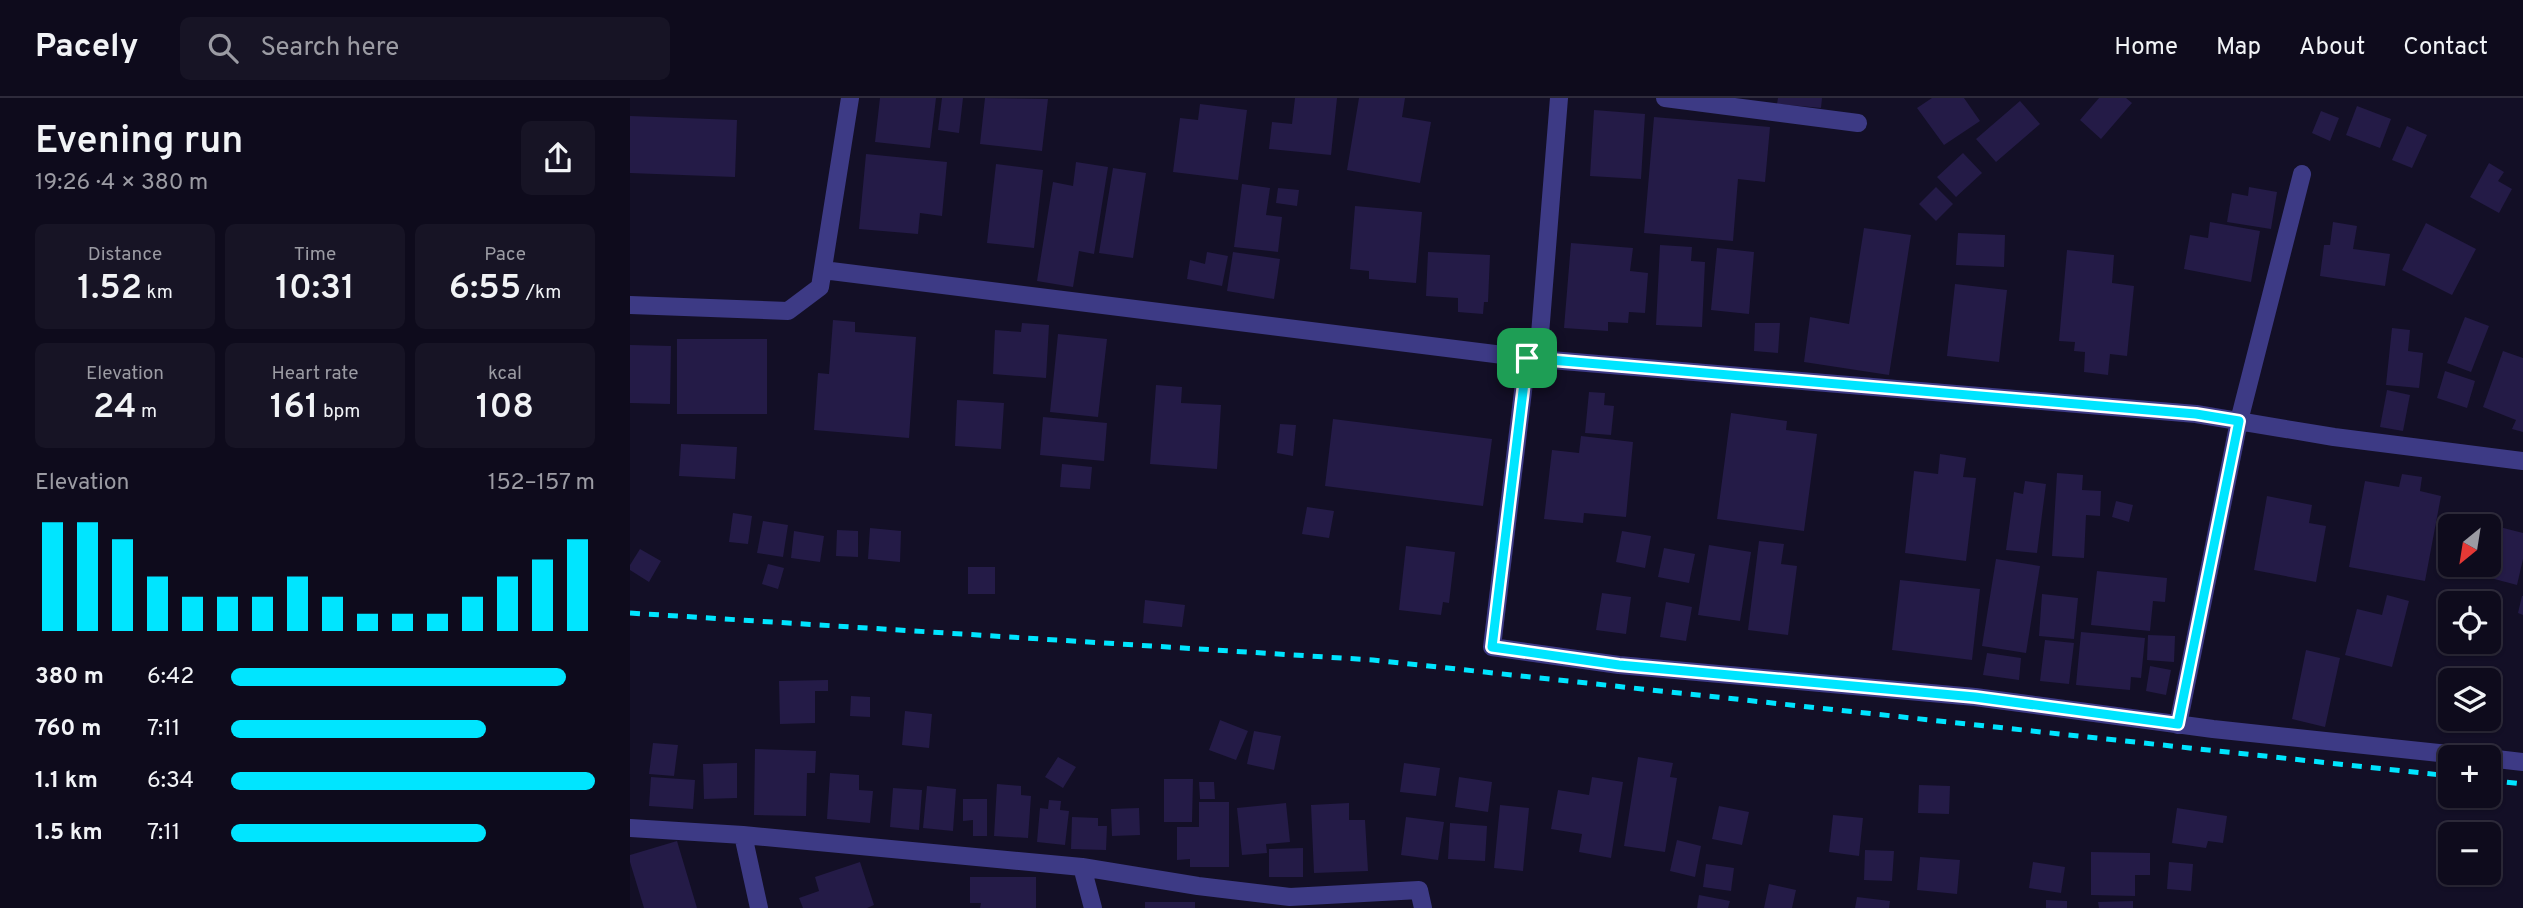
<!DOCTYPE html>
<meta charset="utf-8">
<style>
body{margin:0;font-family:Overpass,sans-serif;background:#171425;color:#f1f3f6;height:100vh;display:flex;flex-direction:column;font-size:26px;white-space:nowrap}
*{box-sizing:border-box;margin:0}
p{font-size:23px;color:#9b9ba3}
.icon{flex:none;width:38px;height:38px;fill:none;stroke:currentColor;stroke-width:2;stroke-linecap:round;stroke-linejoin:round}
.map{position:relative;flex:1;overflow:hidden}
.details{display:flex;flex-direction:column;background:#0e0b1c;width:630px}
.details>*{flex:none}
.needle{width:46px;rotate:210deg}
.controls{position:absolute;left:1808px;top:416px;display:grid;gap:14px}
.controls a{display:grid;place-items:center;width:63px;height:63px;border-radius:10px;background:#0e0b1c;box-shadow:0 2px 5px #0004,0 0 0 2px #2e2b3b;font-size:35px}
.pin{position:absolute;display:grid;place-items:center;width:60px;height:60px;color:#fff;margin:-30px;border-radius:14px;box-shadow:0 4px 10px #0006}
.round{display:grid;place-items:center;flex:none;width:74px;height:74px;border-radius:10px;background:#171425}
.headline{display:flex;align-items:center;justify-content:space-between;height:119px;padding:0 35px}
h1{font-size:38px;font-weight:600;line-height:52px}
.stats{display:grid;grid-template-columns:repeat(3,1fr);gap:10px;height:119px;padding:7px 35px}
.stats div{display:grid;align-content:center;border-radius:10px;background:#171425;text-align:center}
.stats b{font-size:35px;font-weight:600}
.stats small{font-size:19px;font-weight:400}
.stats p{font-size:19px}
.chart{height:196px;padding:14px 35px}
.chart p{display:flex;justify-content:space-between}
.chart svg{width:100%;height:126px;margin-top:7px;stroke:#00e5ff;stroke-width:6}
ul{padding:0 35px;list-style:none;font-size:23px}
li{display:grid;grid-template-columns:112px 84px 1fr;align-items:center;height:52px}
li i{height:18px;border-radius:9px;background:#00e5ff}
header{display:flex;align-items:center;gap:42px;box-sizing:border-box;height:98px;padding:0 35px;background:#0e0b1c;border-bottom:2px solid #2e2b3b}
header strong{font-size:33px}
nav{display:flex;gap:38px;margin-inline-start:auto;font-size:24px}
.search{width:490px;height:63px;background:#171425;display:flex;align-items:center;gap:18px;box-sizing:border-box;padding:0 24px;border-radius:10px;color:#9b9ba3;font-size:26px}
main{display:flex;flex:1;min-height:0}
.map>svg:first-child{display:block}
.building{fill:#241b47}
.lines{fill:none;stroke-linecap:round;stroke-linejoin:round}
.minor{stroke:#3d3a85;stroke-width:18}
.rail{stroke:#00e5ff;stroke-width:5;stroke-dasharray:10 9;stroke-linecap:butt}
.route-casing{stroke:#fff;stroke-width:14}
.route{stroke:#00e5ff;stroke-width:9}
</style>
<header>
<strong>Pacely</strong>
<div class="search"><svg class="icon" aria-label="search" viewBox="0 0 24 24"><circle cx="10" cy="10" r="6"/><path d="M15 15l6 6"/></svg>Search here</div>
<nav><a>Home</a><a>Map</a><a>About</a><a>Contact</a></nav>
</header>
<main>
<section class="details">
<div class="headline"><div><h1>Evening run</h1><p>19:26 · 4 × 380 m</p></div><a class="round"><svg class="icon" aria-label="share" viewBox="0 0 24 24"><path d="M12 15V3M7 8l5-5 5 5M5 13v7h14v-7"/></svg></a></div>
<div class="stats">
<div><p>Distance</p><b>1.52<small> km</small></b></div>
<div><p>Time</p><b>10:31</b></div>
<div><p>Pace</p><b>6:55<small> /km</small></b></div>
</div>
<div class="stats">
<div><p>Elevation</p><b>24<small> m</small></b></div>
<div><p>Heart rate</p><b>161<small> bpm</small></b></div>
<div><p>kcal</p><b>108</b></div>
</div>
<div class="chart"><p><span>Elevation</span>152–157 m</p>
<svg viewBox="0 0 160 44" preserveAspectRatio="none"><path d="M5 44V6M15 44V6M25 44V12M35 44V25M45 44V32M55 44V32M65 44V32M75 44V25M85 44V32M95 44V38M105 44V38M115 44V38M125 44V32M135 44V25M145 44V19M155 44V12"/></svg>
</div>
<ul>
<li><b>380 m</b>6:42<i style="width:92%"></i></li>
<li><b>760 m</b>7:11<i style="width:70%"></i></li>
<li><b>1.1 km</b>6:34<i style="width:100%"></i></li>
<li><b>1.5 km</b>7:11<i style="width:70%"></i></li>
</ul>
</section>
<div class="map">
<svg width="1893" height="810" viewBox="0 0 1893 810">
<rect width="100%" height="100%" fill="#130f26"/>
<!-- building -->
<path class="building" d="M250,0H306L300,50L245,44Z
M312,0H333L329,35L308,32Z
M355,0L418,1L412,53L350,46Z
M665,0H707L701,57L639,51L642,24L662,26Z
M729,0H775L772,19L801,24L790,85L717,72Z
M1148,0H1192L1191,10L1147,6Z
M1302,0H1334L1350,23L1314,47L1287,10Z
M1469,0H1496L1502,5L1471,41L1450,22Z
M1390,3L1410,26L1366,64L1346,41Z
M570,6L617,12L608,82L543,74L550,20L568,22Z
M1727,8L1761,21L1750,50L1716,37Z
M964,12L1015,16L1011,81L960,78Z
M1691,13L1709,20L1700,43L1682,35Z
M0,18L107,22L105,79L0,75Z
M1024,19L1140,29L1135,84L1108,81L1103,143L1014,135Z
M1777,28L1797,37L1782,70L1762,62Z
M1333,55L1352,75L1326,99L1307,79Z
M236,56L317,64L312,118L290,115L288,136L229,131Z
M446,64L478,69L464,156L449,153L443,189L407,183L423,84L443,88Z
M1859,65L1874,74L1868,83L1882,91L1869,115L1840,99Z
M366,66L413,72L404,150L357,145Z
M483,70L516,75L503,160L469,155Z
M612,86L640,90L636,117L652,119L648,154L604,149Z
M1306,89L1323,106L1306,123L1289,106Z
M1619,89L1647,94L1641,131L1597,124L1602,95L1618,98Z
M648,90L669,92L667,108L646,105Z
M725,108L792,114L786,185L739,181V173L720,171Z
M1580,124L1630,133L1621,184L1554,171L1560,137L1578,140Z
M1703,124L1727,128L1723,151L1760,156L1755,188L1690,178L1694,147H1700Z
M1796,125L1846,151L1822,197L1772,172Z
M1234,130L1281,137L1259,277L1174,264L1180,219L1219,226Z
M1328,135L1375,137L1374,169L1326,167Z
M941,145L1003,150L1000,173L1018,175L1015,215L999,214L998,225L978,224V233L934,230Z
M1030,147L1062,149L1061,163L1075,164L1072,229L1026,227Z
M1087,150L1124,154L1119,216L1081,212Z
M1437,152L1484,157L1482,185L1504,188L1497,258L1480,256L1478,277L1454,274L1455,254L1444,253L1445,244L1429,243Z
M577,154L598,158L592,188L557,181L560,162L575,166Z
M603,154L650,161L644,201L597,193Z
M798,154L860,157L858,204H854L853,216L828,214V200L796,198Z
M1325,186L1377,192L1369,264L1317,258Z
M1835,219L1859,228L1841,274L1817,265Z
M203,222L225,224V234L286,239L279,340L184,332L188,275L199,276Z
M392,225L419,227L416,280L363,276L365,232L391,234Z
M1125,225H1150L1148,255L1124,253Z
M1762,230L1780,232L1778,253L1793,255L1789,290L1756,287Z
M428,236L477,241L468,319L420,314Z
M47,241H137V316H47Z
M0,247L41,248L40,306L0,305Z
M1873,253L1893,260V334L1882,331L1886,322L1853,309Z
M1815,273L1845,283L1837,310L1807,300Z
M526,287L552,289L551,305L591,307L587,371L520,366Z
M1757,292L1780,297L1773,333L1750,329Z
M959,294L975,295L974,307L984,308L981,337L955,335Z
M327,302L374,305L371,351L325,348Z
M1101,315L1157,323L1156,332L1187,336L1174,433L1087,421Z
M413,319L477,325L474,363L410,357Z
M703,321L862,341L853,408L695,388Z
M650,326L666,327L663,358L647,355Z
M951,338L1003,344L996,419L954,415L953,425L914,421L922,352L949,355Z
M51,346L107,349L105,381L49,378Z
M1310,356L1336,360L1333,379L1346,380L1336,463L1275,455L1284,373L1308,376Z
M432,366L462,369L460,391L430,389Z
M1427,375L1453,377L1452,392L1471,393L1470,418L1456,417L1454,460L1422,458Z
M1772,376L1792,379L1790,393L1811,398L1795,483L1719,469L1735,383L1769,389Z
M1395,383L1416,386L1407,455L1376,452L1384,394L1393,396Z
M1637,398L1682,407L1679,425L1696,428L1686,484L1624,472Z
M1486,403L1503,407L1499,424L1482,419Z
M677,409L704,413L699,440L672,436Z
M103,415L122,418L118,446L99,444Z
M1838,421L1893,435V461L1887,487L1838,474L1840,467H1858V429H1837Z
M133,423L158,427L153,459L127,455Z
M240,430L271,433L270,464L238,461Z
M207,432L228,433V459L206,458Z
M164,433L194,438L190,464L161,460Z
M992,433L1021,438L1015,470L986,464Z
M1129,443L1154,446L1151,466L1167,468L1158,537L1118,532Z
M1079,447L1121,454L1110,523L1068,517Z
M776,448L825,454L819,505L813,504L811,517L769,512Z
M1034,450L1065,456L1059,485L1028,479Z
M10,451L31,463L19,484L0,472V467Z
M1366,461L1410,468L1396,555L1352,548Z
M138,466L154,470L148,491L132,486Z
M338,469H365V496H338Z
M1467,473L1537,480L1535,504L1523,503L1520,533L1461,527Z
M1270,482L1350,491L1342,562L1262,552Z
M972,495L1001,499L996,536L966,532Z
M1412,496L1448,500L1444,541L1409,538Z
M1757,497L1779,503L1762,569L1715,557L1727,511L1752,517Z
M1892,498H1893V517L1888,515Z
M515,502L555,507L552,529L513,525Z
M1036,504L1062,509L1056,543L1030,539Z
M1451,534L1515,540L1511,580L1501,579L1500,592L1446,587Z
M1518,537L1545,538L1544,564L1517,562Z
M1415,542L1444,545L1439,586L1410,583Z
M1676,552L1710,560L1695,629L1662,621Z
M1357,555L1391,560L1389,582L1353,577Z
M1520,568L1541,572L1536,597L1516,593Z
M198,582V593H185V625L150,626L149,583Z
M221,598L240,599V619L220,618Z
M275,613L302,616L299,650L272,647Z
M590,622L618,633L606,662L579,652Z
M624,633L651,638L644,672L617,666Z
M23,645L48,647L44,678L19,676Z
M125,651L186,653L185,675H177L176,718L124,717Z
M428,659L446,669L433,690L415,679Z
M1008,659L1043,665L1040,679L1047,680L1035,754L994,748Z
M107,665V700L74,701L73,666Z
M774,665L810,670L806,698L770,694Z
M200,675L229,677V692L243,693L240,725L197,721Z
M21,679L65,682L63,711L19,708Z
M829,679L862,684L858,714L825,709Z
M962,679L993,684L981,760L949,754L952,736L921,731L928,692L959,697Z
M534,681H563L562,724H534Z
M569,684H584L585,701H570Z
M367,686L391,688V697L401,698L398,740L364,738Z
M1289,687L1320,688L1319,716L1288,715Z
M297,688L326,691L323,733L293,730Z
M263,690L292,692L289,732L260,729Z
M333,701H357V738H343V722L333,723Z
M419,702L431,703L430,712L439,713L435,747L407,744L410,710L418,711Z
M569,704H599V769H560V761L547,762V729H569Z
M656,705L660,744L636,746L637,755L612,757L607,710Z
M719,705V722H735L738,773L684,775L681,707Z
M870,707L899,710L893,773L864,770Z
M1089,708L1119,714L1112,747L1082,741Z
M509,710L510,737L482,738L481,711Z
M1547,710L1597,718L1593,745L1578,743L1576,750L1542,745Z
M1203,717L1233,720L1229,758L1199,754Z
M442,719L468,720V728H477L476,752L441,751Z
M776,719L814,724L808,762L771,757Z
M820,725L857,728L855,763L818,761Z
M1047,742L1071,748L1065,779L1040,773Z
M47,743L67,810H14L0,764V757Z
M673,750V779H639V751Z
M1235,752L1264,753L1262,783L1234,782Z
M1461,754L1520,755V777H1505V798L1461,797Z
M1290,759L1330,762L1327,796L1287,792Z
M230,764L244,807L237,810H173L169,800L189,793L185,779Z
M1403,764L1435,769L1431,795L1399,790Z
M1539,764L1563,766L1561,793L1537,791Z
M1076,766L1104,770L1101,793L1073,789Z
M340,779H406V810H350L351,805H340Z
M1139,786L1166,792L1162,810H1134Z
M1069,797L1100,803L1098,810H1067Z
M1227,799L1260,803L1259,810H1225Z
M1416,802L1437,803V810H1416Z
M1503,803V810H1469L1468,804Z
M515,804H565V810H515Z"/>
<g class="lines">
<!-- minor -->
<path class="minor" d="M1035,0L1228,25
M193,172L897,260L862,549L989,567L1345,599L1583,631L1856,660
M0,207L158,213L190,189L220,0
M897,260L1566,316L1704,339L1893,363
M908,261L929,0
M1548,627L1609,323L1672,76
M1858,660L1893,664
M0,730L113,737L452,769L568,788L660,799L789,792L793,810
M113,737L129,810
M452,769L463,810"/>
<!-- rail -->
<path class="rail" d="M0,515L743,562L1820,678
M1858,682L1893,686"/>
</g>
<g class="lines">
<defs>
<path id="route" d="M897,260L1566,316L1609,323L1548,626L1345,599L989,567L862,549Z"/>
</defs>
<!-- route casing -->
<use href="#route" class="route-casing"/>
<!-- route -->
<use href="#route" class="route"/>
</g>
</svg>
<div class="controls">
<a><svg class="needle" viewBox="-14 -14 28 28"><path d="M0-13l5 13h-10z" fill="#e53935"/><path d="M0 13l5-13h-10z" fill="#9b9ba3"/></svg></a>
<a><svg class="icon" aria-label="locate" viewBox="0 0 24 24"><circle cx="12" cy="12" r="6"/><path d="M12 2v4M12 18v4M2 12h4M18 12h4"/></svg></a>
<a><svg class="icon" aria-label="layers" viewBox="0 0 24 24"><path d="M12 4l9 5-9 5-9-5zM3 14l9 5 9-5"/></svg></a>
<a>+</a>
<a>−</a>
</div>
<div class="pin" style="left:897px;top:260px;background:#1e9e55"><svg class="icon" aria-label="arrive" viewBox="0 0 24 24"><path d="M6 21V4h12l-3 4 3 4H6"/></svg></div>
</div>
</main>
